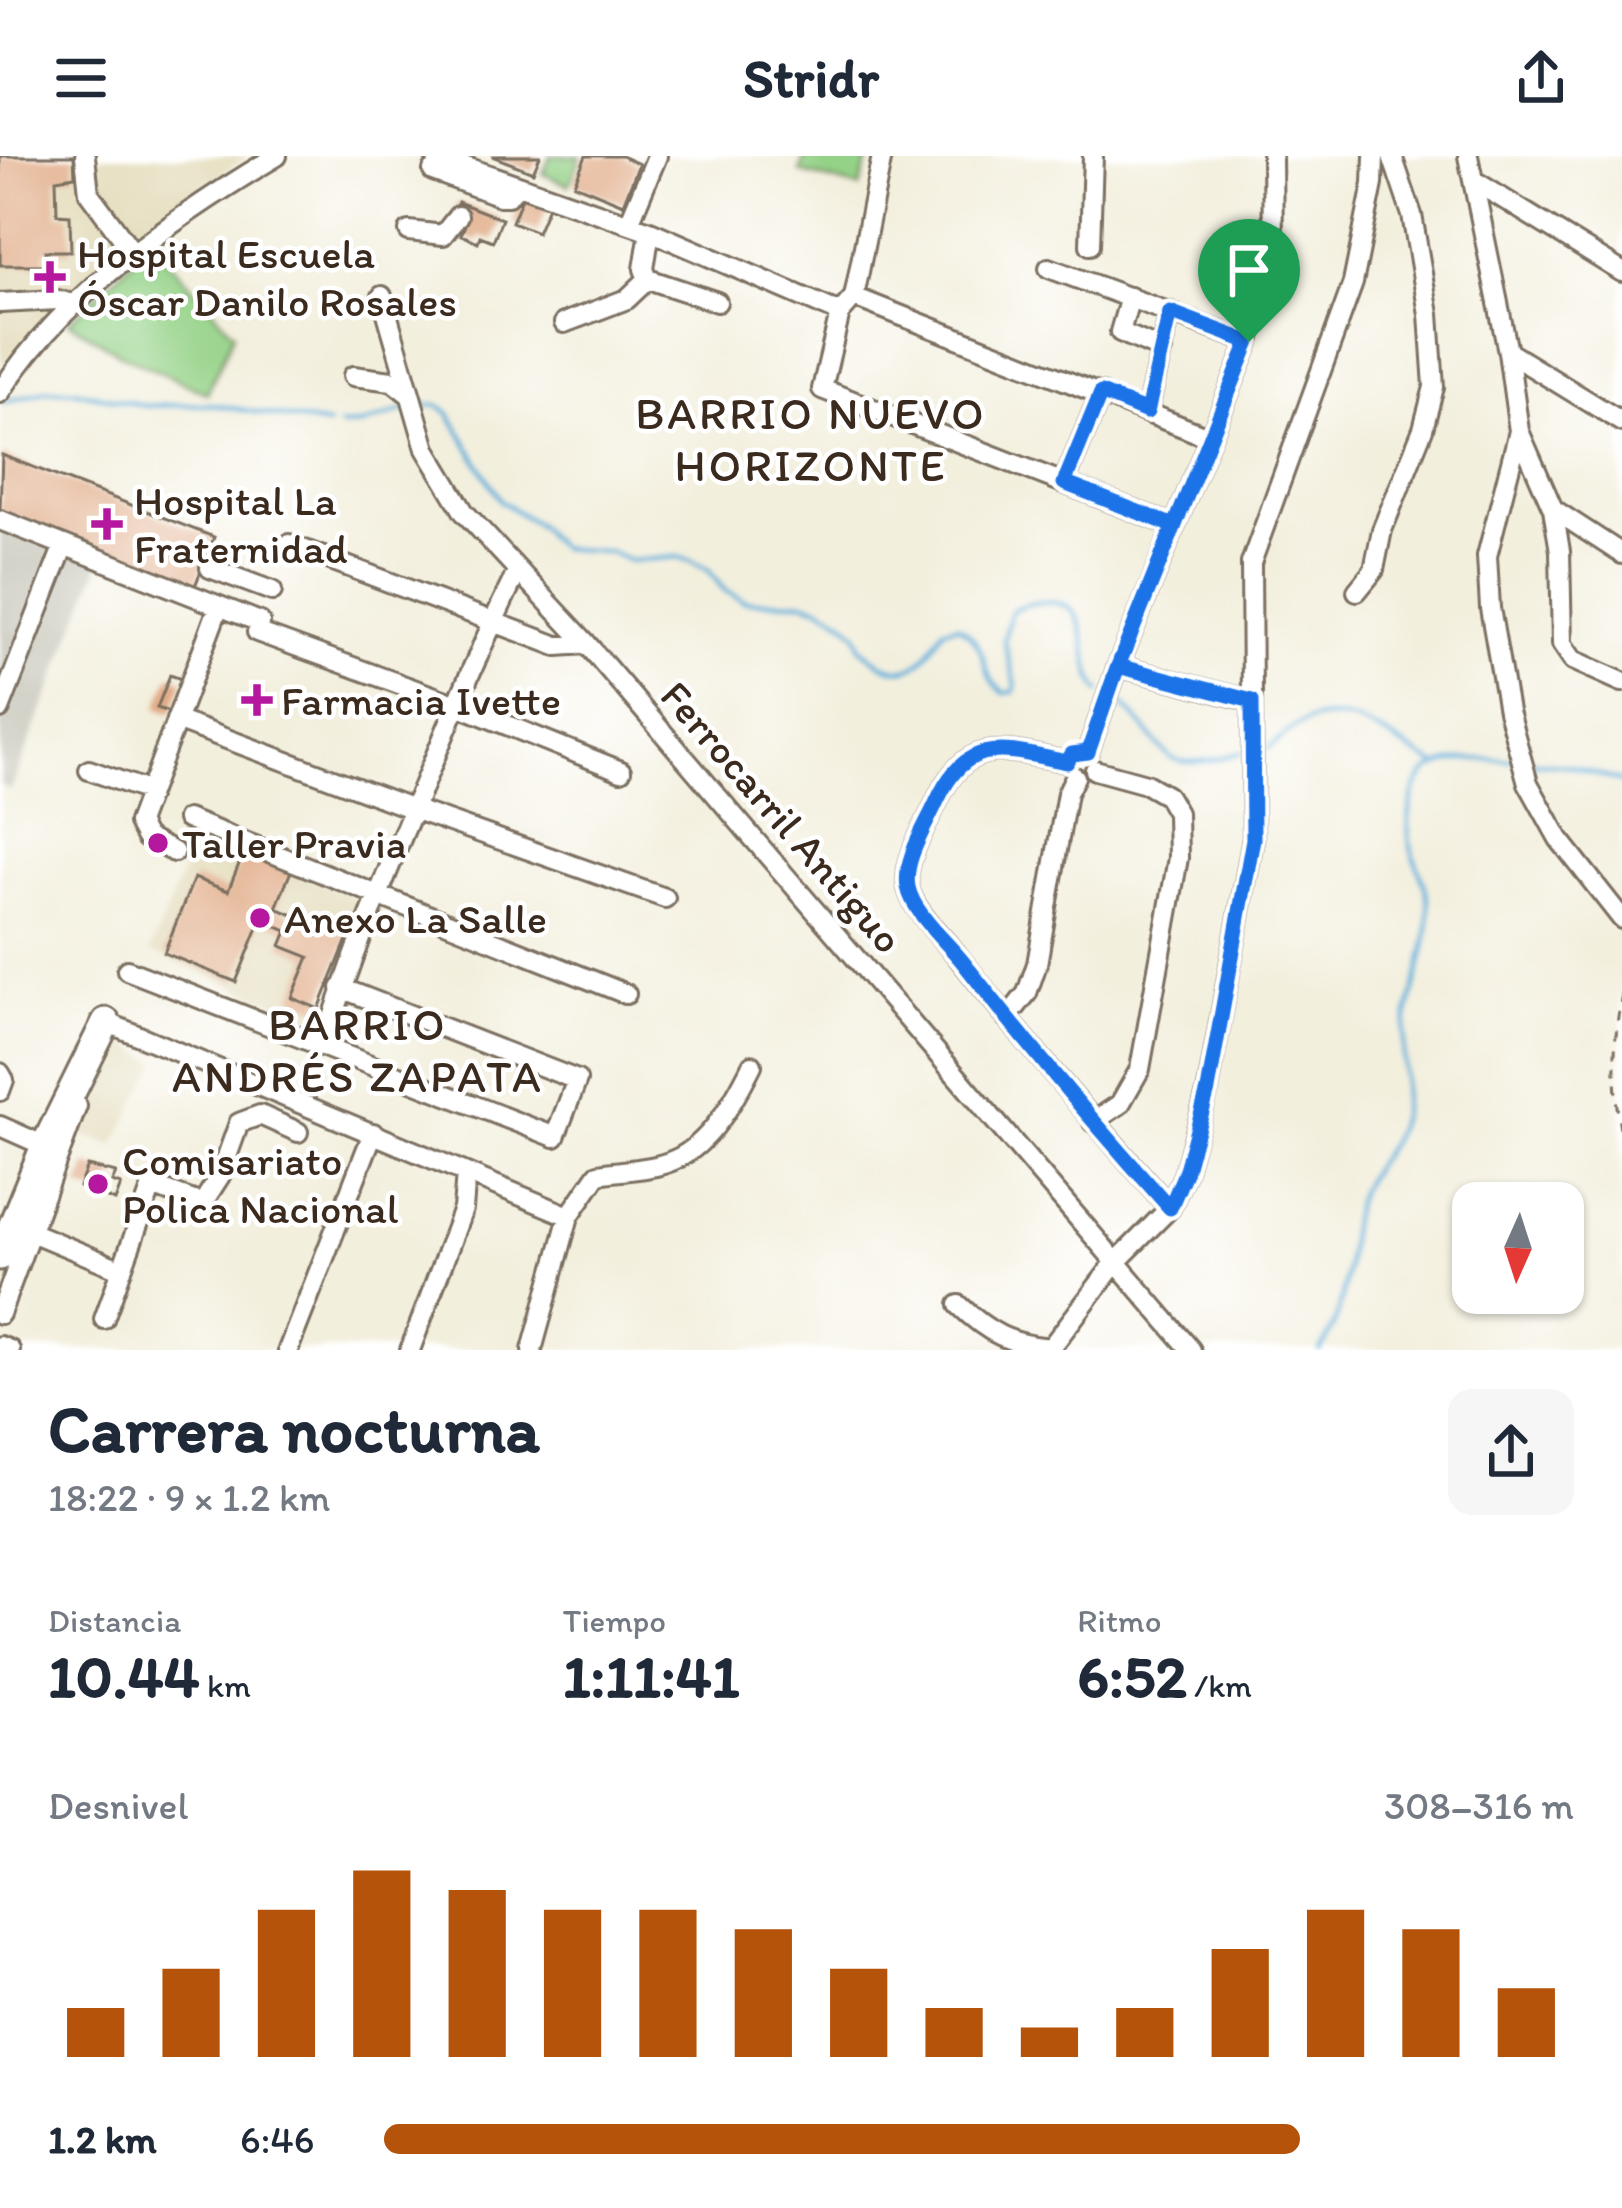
<!DOCTYPE html>
<html lang="es">
<meta charset="utf-8">
<style>
body{margin:0;font-family:Itim,sans-serif;background:#f6f6f7;color:#1f2937;height:100vh;display:flex;flex-direction:column;font-size:45px;white-space:nowrap}
*{box-sizing:border-box;margin:0}
p{font-size:39px;color:#747a83}
.icon{flex:none;width:66px;height:66px;fill:none;stroke:currentColor;stroke-width:2;stroke-linecap:round;stroke-linejoin:round}
.map{position:relative;height:1194px;overflow:hidden}
.sheet{display:flex;flex-direction:column;background:#fff;flex:1}
.sheet>*{flex:none}
.needle{width:78px;rotate:183deg}
.fabs{position:absolute;left:1452px;top:1026px;display:grid;gap:24px}
.fabs a{display:grid;place-items:center;width:132px;height:132px;border-radius:24px;background:#fff;box-shadow:0 3px 9px #0004;font-size:60px}
.pin{position:absolute;display:grid;place-items:center;width:102px;height:102px;color:#fff;margin:-123px -51px;border-radius:50% 50% 50% 0;rotate:-45deg;box-shadow:0 0 12px #0007}
.pin .icon{rotate:45deg}
.round{display:grid;place-items:center;flex:none;width:126px;height:126px;border-radius:24px;background:#f6f6f7}
.overview{display:flex;align-items:center;justify-content:space-between;height:204px;padding:0 48px}
h1{font-size:66px;font-weight:700;line-height:90px}
.stats{display:grid;grid-template-columns:repeat(3,1fr);gap:18px;height:204px;padding:12px 48px}
.stats div{display:grid;align-content:center}
.stats b{font-size:60px;font-weight:700}
.stats small{font-size:33px;font-weight:400}
.stats p{font-size:33px}
.chart{height:336px;padding:24px 48px}
.chart p{display:flex;justify-content:space-between}
.chart svg{width:100%;height:216px;margin-top:12px;stroke:#b45309;stroke-width:6}
ul{padding:0 48px;list-style:none;font-size:39px}
li{display:grid;grid-template-columns:192px 144px 1fr;align-items:center;height:90px}
li i{height:30px;border-radius:15px;background:#b45309}
header{display:flex;justify-content:space-between;align-items:center;height:156px;padding:0 48px;background:#fff;font-size:54px;font-weight:700}
.map>svg:first-child{display:block}
.built{fill:#e3dbba}
.industrial{fill:#c6c5b8}
.green{fill:#94d287;stroke:#687e52;stroke-width:3}
.lines{fill:none;stroke-linecap:round;stroke-linejoin:round}
.stream{stroke:#60b0da;stroke-width:4.5}
.building{fill:#e1ac87}
.minor-casing{stroke:#7b6f61;stroke-width:24}
.highway-casing{stroke:#7b6f61;stroke-width:33}
.path{stroke:#7b6f61;stroke-width:3;stroke-dasharray:9 9;stroke-linecap:butt}
.minor{stroke:#fff;stroke-width:18}
.highway{stroke:#fff;stroke-width:27}
.route-casing{stroke:#fff;stroke-width:24}
.route{stroke:#1a73e8;stroke-width:15}
.poi-dot{fill:#b5179e;stroke:#fff;stroke-width:4.5}
.labels{text-anchor:middle;dominant-baseline:central;stroke-width:9;stroke-linejoin:round;paint-order:stroke}
.poi-label{font-size:42px;fill:#3b2a1e;stroke:#fff;text-anchor:start}
.street-label{font-size:42px;fill:#3b2a1e;stroke:#fff}
.neighbourhood-label{font-size:45px;letter-spacing:3px;fill:#3b2a1e;stroke:#fff}
</style>
<header><svg class="icon" aria-label="menu" viewBox="0 0 24 24"><path d="M4 6h16M4 12h16M4 18h16"/></svg>Stridr<svg class="icon" aria-label="share" viewBox="0 0 24 24"><path d="M12 15V3M7 8l5-5 5 5M5 13v7h14v-7"/></svg></header>
<div class="map">
<svg width="1622" height="1194" viewBox="0 0 1622 1194">
<rect width="100%" height="100%" fill="#fff"/>
<filter id="ink" filterUnits="userSpaceOnUse"><feTurbulence type="fractalNoise" baseFrequency=".00833" numOctaves="2"/><feDisplacementMap in="SourceGraphic" scale="24" xChannelSelector="R" yChannelSelector="G"/><feConvolveMatrix kernelMatrix="1 2 1 2 8 2 1 2 1" color-interpolation-filters="sRGB"/></filter>
<filter id="wash" filterUnits="userSpaceOnUse"><feTurbulence type="fractalNoise" baseFrequency=".004" numOctaves="4" result="noise"/><feDisplacementMap in="SourceGraphic" scale="48" xChannelSelector="R" yChannelSelector="G"/><feGaussianBlur stdDeviation="2.7" result="paint"/><feColorMatrix in="noise" values="0 0 0 0 0 0 0 0 0 0 0 0 0 0 0 0 0 1.4 0 .05"/><feComposite in="paint" operator="in"/></filter>
<g filter="url(#wash)">
<rect width="100%" height="100%" fill="#f3efdd"/>
<!-- built -->
<path class="built" d="M0,0H248L199,33L0,209Z
M198,678L363,744L315,863L150,796Z
M120,884L157,906L114,990L82,979Z"/>
<!-- industrial -->
<path class="industrial" d="M0,353L105,395L11,634L0,629Z"/>
<!-- green -->
<path class="green" d="M550,0H581L569,29L543,18Z
M805,0H869L860,32L800,16Z
M152,86L234,177L207,237L122,199L69,166Z"/>
<g class="lines">
<!-- stream -->
<path class="stream" d="M4,246L47,234H73L147,250L209,248L328,269
M420,249H437L449,257L501,345L536,368L559,392L610,396L631,405L677,401L691,405L708,414L724,434L744,445L805,446L823,452L844,465L857,478L861,492C901,528 920,517 943,473L957,469C993,490 976,516 1004,537L1014,536L1016,529L1004,484L1011,455C1022,448 1035,446 1048,446C1097,447 1078,510 1100,536
M340,270L362,269L409,252
M1120,546C1176,598 1153,621 1243,596
M1269,592C1280,585 1288,574 1299,569C1350,542 1396,591 1439,610
M1526,605L1571,610L1622,626
M1320,1194C1353,1148 1342,1097 1356,1045C1364,1018 1386,999 1396,973C1408,941 1401,907 1405,874C1411,836 1429,794 1429,757C1430,731 1415,711 1410,687C1406,668 1411,631 1426,617C1445,599 1491,603 1515,604"/>
</g>
<g id="blocks">
<!-- building -->
<path class="building" d="M0,0H74L75,20L56,23L57,58L70,59L71,95H45L46,109H0Z
M492,0H540L533,16Z
M586,0H621L639,8L623,48L574,28Z
M524,37L549,48L537,76L512,66Z
M458,46L502,63L493,85L480,80L478,86L461,79L467,64L453,59Z
M2,299L214,381L195,430L0,354Z
M170,519L184,524L172,557L157,552Z
M253,535L266,540L261,553L248,547Z
M244,696L291,715L276,752L348,781L319,853L292,842L309,801L281,790L287,775L261,764L236,826L164,797L194,722L228,735Z
M87,1010L116,1017L112,1026L121,1029L115,1045L79,1031Z"/>
</g>
</g>
<g filter="url(#ink)">
<use href="#blocks" fill-opacity="0" stroke="#7b6f61" stroke-width="3"/>
<g class="lines">
<defs>
<path id="minor" d="M85,0L89,37L134,98
M435,0L650,75L840,157L854,141L1208,281
M1468,0L1508,196L1519,275L1553,353L1622,398
M433,15L500,40H508L518,29
M1473,24L1622,116
M629,67L657,0
M409,75L443,79L458,60
M650,75L644,113L648,123L717,146
M1090,89L1093,0
M1049,112L1249,186
M382,140L426,293L464,356L587,488L1191,1194
M854,141L882,0
M1130,141L1120,176L1162,194
M0,147L58,144L75,149
M840,157L822,233L1174,370
M564,167L627,143L648,123
M1508,196L1622,266
M353,220L392,225L410,239
M0,237C60,140 181,57 277,0
M1147,256L1170,156
M1519,275L1487,400L1490,452L1508,555L1528,627L1559,683L1622,763
M1064,327L1101,237
M1553,353L1560,395L1562,488L1573,504L1622,526
M0,364L260,466
M289,388L557,490L587,488
M210,412L272,435
M1357,435L1374,414L1382,374L1423,273L1434,231L1429,158L1412,59L1392,0
M257,476L457,549L621,615
M1118,510L1251,545
M0,553L64,389
M176,564L413,653L665,742
M1088,596L1118,510L1249,186L1273,88L1272,0
M1067,606C1006,594 968,577 937,645C926,670 903,704 908,731C913,755 941,780 956,798C1025,885 1096,969 1170,1052
M89,614L148,635
M187,663L626,838
M174,696L146,682L138,667L219,450
M127,814L555,981L577,924L341,832
M1007,862L1027,837L1037,808L1067,637L1075,621
M106,866L569,1060L598,1018C622,1014 652,1014 674,1004C711,988 735,943 752,909
M324,891C349,806 384,724 418,642C450,565 481,488 518,414
M0,917L4,924L0,935
M1093,966L1120,948L1140,913L1178,702L1177,657L1167,640L1146,628L1095,614
M0,970L45,990
M31,1076L122,1114
M959,1149C988,1177 1010,1188 1050,1192
M0,1158L77,950
M104,1163L152,1030L202,1048L220,1020L239,967L260,959L298,976
M0,1190L10,1194
M288,1194L373,977
M410,1194L463,1053L466,1017
M532,1194L569,1060
M1049,1194L1115,1107L1170,1052L1185,1017L1208,933L1253,683L1251,407L1353,127L1373,28L1374,0"/>
<path id="highway" d="M0,1100L45,990L106,866"/>
</defs>
<!-- minor casing -->
<use href="#minor" class="minor-casing"/>
<!-- highway casing -->
<use href="#highway" class="highway-casing"/>
<!-- path -->
<path class="path" d="M1622,838C1612,884 1613,938 1622,984"/>
<!-- minor -->
<use href="#minor" class="minor"/>
<!-- highway -->
<use href="#highway" class="highway"/>
</g>
</g>
<g class="lines" filter="url(#ink)">
<defs>
<path id="route" d="M1249,186L1118,510L1088,596L1072,598L1067,606C1006,594 968,577 937,645C926,670 903,704 908,731C913,757 946,785 962,805C1029,890 1098,972 1170,1052L1185,1017L1208,934L1253,683L1252,545L1118,510L1174,370L1064,327L1101,237L1147,256L1170,156L1249,186"/>
</defs>
<!-- route casing -->
<use href="#route" class="route-casing"/>
<!-- route -->
<use href="#route" class="route"/>
</g>
<!-- markers -->
<g class="poi-dot">
<path d="M44 103h12v12h12v12h-12v12h-12v-12h-12v-12h12z"/>
<path d="M101 350h12v12h12v12h-12v12h-12v-12h-12v-12h12z"/>
<path d="M251 526h12v12h12v12h-12v12h-12v-12h-12v-12h12z"/>
<circle cx="158" cy="687" r="12"/>
<circle cx="260" cy="762" r="12"/>
<circle cx="98" cy="1028" r="12"/>
</g>
<g class="labels">
<!-- poi labels -->
<g class="poi-label">
<text x="77" y="97">Hospital Escuela<tspan x="77" dy="48">Óscar Danilo Rosales</tspan></text>
<text x="134" y="344">Hospital La<tspan x="134" dy="48">Fraternidad</tspan></text>
<text x="281" y="544">Farmacia Ivette</text>
<text x="182" y="687">Taller Pravia</text>
<text x="284" y="762">Anexo La Salle</text>
<text x="122" y="1004">Comisariato<tspan x="122" dy="48">Polica Nacional</tspan></text>
</g>
<!-- street labels -->
<g class="street-label">
<text transform="translate(782 661) rotate(49)">Ferrocarril Antiguo</text>
</g>
<!-- neighbourhood labels -->
<g class="neighbourhood-label">
<text x="811" y="257">BARRIO NUEVO<tspan x="811" dy="52">HORIZONTE</tspan></text>
<text x="358" y="868">BARRIO<tspan x="358" dy="52">ANDRÉS ZAPATA</tspan></text>
</g>
</g>
</svg>
<div class="fabs">
<a><svg class="needle" viewBox="-14 -14 28 28"><path d="M0-13l5 13h-10z" fill="#e53935"/><path d="M0 13l5-13h-10z" fill="#747a83"/></svg></a>
</div>
<div class="pin" style="left:1249px;top:186px;background:#1e9e55"><svg class="icon" aria-label="arrive" viewBox="0 0 24 24"><path d="M6 21V4h12l-3 4 3 4H6"/></svg></div>
</div>
<section class="sheet">
<div class="overview"><div><h1>Carrera nocturna</h1><p>18:22 · 9 × 1.2 km</p></div><a class="round"><svg class="icon" aria-label="share" viewBox="0 0 24 24"><path d="M12 15V3M7 8l5-5 5 5M5 13v7h14v-7"/></svg></a></div>
<div class="stats">
<div><p>Distancia</p><b>10.44<small> km</small></b></div>
<div><p>Tiempo</p><b>1:11:41</b></div>
<div><p>Ritmo</p><b>6:52<small> /km</small></b></div>
</div>
<div class="chart"><p><span>Desnivel</span>308–316 m</p>
<svg viewBox="0 0 160 44" preserveAspectRatio="none"><path d="M5 44V34M15 44V26M25 44V14M35 44V6M45 44V10M55 44V14M65 44V14M75 44V18M85 44V26M95 44V34M105 44V38M115 44V34M125 44V22M135 44V14M145 44V18M155 44V30"/></svg>
</div>
<ul>
<li><b>1.2 km</b>6:46<i style="width:77%"></i></li>
</ul>
</section>
